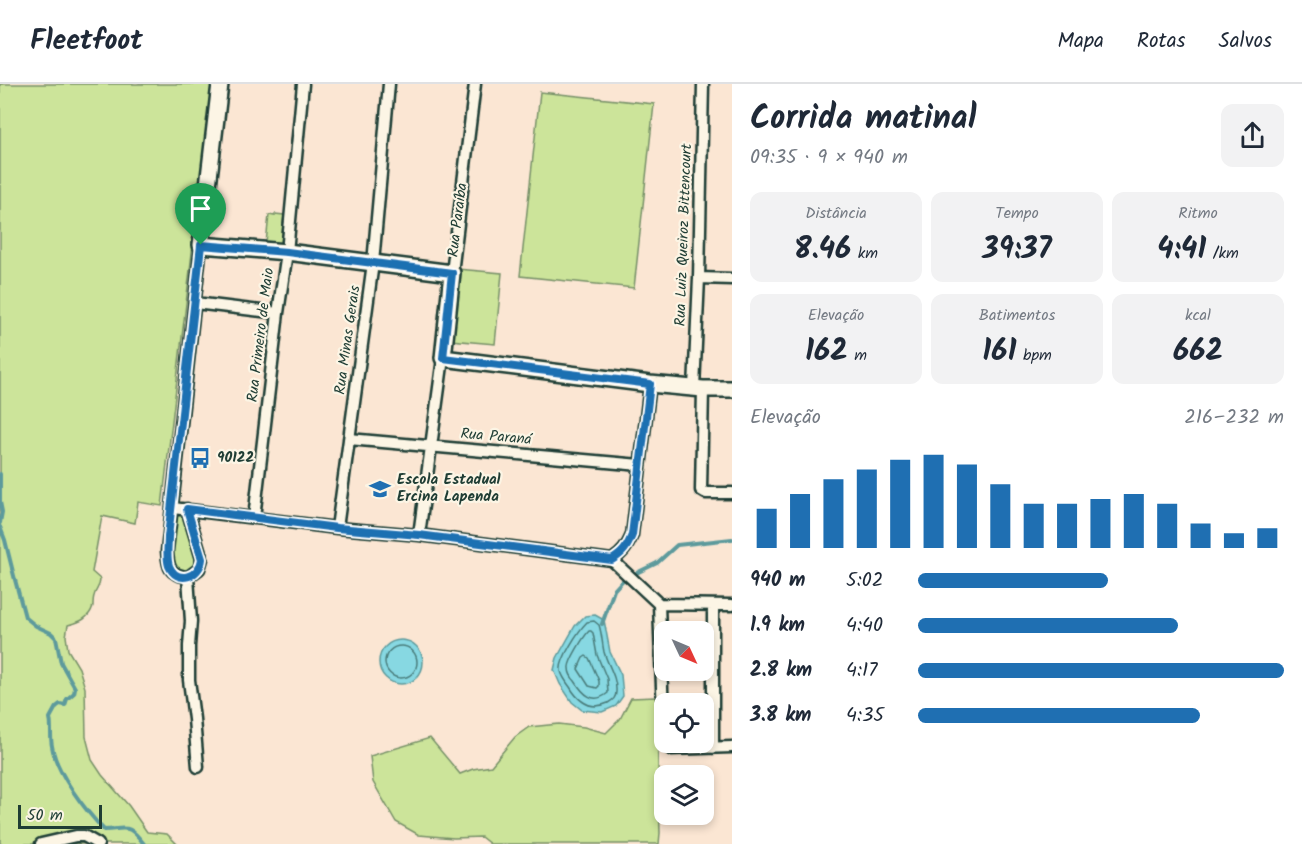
<!DOCTYPE html>
<html lang="pt">
<meta charset="utf-8">
<style>
body{margin:0;font-family:Kalam,sans-serif;background:#f2f2f3;color:#1f2937;height:100vh;display:flex;flex-direction:column;font-size:22px;white-space:nowrap}
*{box-sizing:border-box;margin:0}
p{font-size:20px;color:#747a83}
.icon{flex:none;width:33px;height:33px;fill:none;stroke:currentColor;stroke-width:2;stroke-linecap:round;stroke-linejoin:round}
.map{position:relative;flex:1;overflow:hidden}
.side{display:flex;flex-direction:column;background:#fff;width:570px}
.side>*{flex:none}
.needle{width:39px;rotate:134deg}
.tools{position:absolute;left:654px;top:537px;display:grid;gap:12px}
.tools a{display:grid;place-items:center;width:60px;height:60px;border-radius:12px;background:#fff;box-shadow:0 3px 9px #0003;font-size:30px}
.scale{position:absolute;left:18px;bottom:15px;width:84px;box-sizing:border-box;padding-left:6px;border:3px solid #1f3d34;border-top:0;font-size:16px;line-height:21px;white-space:nowrap;color:#1f3d34;-webkit-text-stroke:4px #fcf5e5;paint-order:stroke}
.pin{position:absolute;display:grid;place-items:center;width:51px;height:51px;color:#fff;margin:-62px -26px;border-radius:50% 50% 50% 0;rotate:-45deg;box-shadow:0 0 6px #0007}
.pin .icon{rotate:45deg}
.round{display:grid;place-items:center;flex:none;width:63px;height:63px;border-radius:12px;background:#f2f2f3}
.overview{display:flex;align-items:center;justify-content:space-between;height:102px;padding:0 18px}
h1{font-size:33px;font-weight:700;line-height:45px}
.figures{display:grid;grid-template-columns:repeat(3,1fr);gap:9px;height:102px;padding:6px 18px}
.figures div{display:grid;align-content:center;border-radius:12px;background:#f2f2f3;text-align:center}
.figures b{font-size:30px;font-weight:700}
.figures small{font-size:16px;font-weight:400}
.figures p{font-size:16px}
.chart{height:168px;padding:12px 18px}
.chart p{display:flex;justify-content:space-between}
.chart svg{width:100%;height:108px;margin-top:6px;stroke:#1f6fb2;stroke-width:6}
ul{padding:0 18px;list-style:none;font-size:20px}
li{display:grid;grid-template-columns:96px 72px 1fr;align-items:center;height:45px}
li i{height:15px;border-radius:8px;background:#1f6fb2}
header{display:flex;align-items:center;gap:36px;box-sizing:border-box;height:84px;padding:0 30px;background:#fff;border-bottom:2px solid #e0e1e3}
header strong{font-size:28px}
nav{display:flex;gap:33px;margin-inline-start:auto;font-size:21px}
main{display:flex;flex:1;min-height:0}
.map>svg:first-child{display:block}
.green{fill:#cce49a;stroke:#769067;stroke-width:1.5}
.water{fill:#87d8e2;stroke:#5d9a9c;stroke-width:1.5}
.lines{fill:none;stroke-linecap:round;stroke-linejoin:round}
.shore{stroke:#497b7a;stroke-width:1.5}
.stream{stroke:#5d9a9c;stroke-width:4}
.street-casing{stroke:#1f3d34;stroke-width:15}
.secondary-casing{stroke:#1f3d34;stroke-width:20}
.street{stroke:#fcf5e5;stroke-width:10}
.secondary{stroke:#fcf5e5;stroke-width:15}
.route-casing{stroke:#fff;stroke-width:12}
.route{stroke:#1f6fb2;stroke-width:8}
.labels{text-anchor:middle;dominant-baseline:central;stroke-width:4.5;stroke-linejoin:round;paint-order:stroke}
.street-label{font-size:15px;fill:#1f3d34;stroke:#fcf5e5}
.poi-label{font-size:15px;font-weight:bold;fill:#1f3d34;stroke:#fcf5e5;text-anchor:start}
</style>
<header>
<strong>Fleetfoot</strong>
<nav><a>Mapa</a><a>Rotas</a><a>Salvos</a></nav>
</header>
<main>
<div class="map">
<svg width="732" height="760" viewBox="0 0 732 760">
<rect width="100%" height="100%" fill="#fbe6d3"/>
<filter id="ink" filterUnits="userSpaceOnUse"><feTurbulence type="fractalNoise" baseFrequency=".0167" numOctaves="2"/><feDisplacementMap in="SourceGraphic" scale="12" xChannelSelector="R" yChannelSelector="G"/><feConvolveMatrix kernelMatrix="1 2 1 2 8 2 1 2 1" color-interpolation-filters="sRGB"/></filter>
<g filter="url(#ink)">
<!-- green -->
<path class="green" d="M0,0H212L162,422L138,418L135,439L102,432L92,488L100,495C100,504 96,504 94,512C93,515 93,519 93,522C89,535 80,538 68,541L66,552L68,566L79,584L85,604L86,653L92,676L102,691L129,722L147,748L167,750L177,760H0Z
M540,8L654,20L634,204L520,192Z
M275,130L284,131L281,161L266,159L269,131L275,132Z
M457,185L502,189L495,260L450,256Z
M173,424L192,442L202,475L188,493L168,478Z
M656,613L660,749L659,760H490L481,753L454,754L419,751L396,738L373,698L370,672L430,654L460,690L473,685L491,682L515,653L529,643L559,640L584,643L606,649L620,635L631,614Z"/>
<!-- water -->
<path class="water" d="M595,531L604,536L610,568L621,591L623,612L616,622L602,628L582,626L572,618L560,600L554,586L557,574L575,542L585,532Z
M379 578a22 22 0 1 1 44 0a22 22 0 1 1-44 0Z"/>
<g class="lines">
<!-- shore -->
<path class="shore" d="M587,538L594,537L599,541C602,550 602,559 604,568C608,582 617,593 616,608C616,614 613,616 608,619C591,627 579,618 570,603C567,599 562,592 561,587C559,576 579,546 587,538Z
M589,547H591L593,549L597,571L607,595L608,609C593,621 583,610 575,597C572,594 569,589 569,584C568,578 584,552 589,547Z
M385 578a16 16 0 1 1 32 0a16 16 0 1 1-32 0Z
M586,572L589,574L599,597V602L597,604L589,602L578,585L583,574Z"/>
<!-- stream -->
<path class="stream" d="M0,390V418L2,428L0,439
M0,443L5,456L14,492L25,533L36,542L51,549L56,554L61,579L75,604L74,609L67,615L65,621L60,620L56,623L50,634C52,643 50,653 52,662C56,689 86,727 104,746C128,745 128,739 144,760
M602,540L614,506L624,495L657,479L677,461L732,455"/>
<defs>
<path id="street" d="M452,189L475,0
M699,194L732,195
M195,219L278,229
M694,304L699,194L703,0
M703,305L701,406L706,409H732
M349,355L640,381
M173,424L337,444L419,451L612,476C623,469 627,463 632,451L650,300
M187,425L202,475L199,485L188,493C169,491 168,483 167,467L201,161
M254,434L278,229L287,168L303,0
M337,444L373,179L389,0
M419,451L443,274
M612,476L659,520
M188,493L191,537L189,562V596L194,635L198,683
M659,520L664,659L666,662L671,665L732,663
M659,520L732,521
M713,664V521
M41,760L76,752H84L98,760"/>
<path id="secondary" d="M220,0L201,161L287,168L452,189L443,274L650,300L703,305H732"/>
</defs>
<!-- street casing -->
<use href="#street" class="street-casing"/>
<!-- secondary casing -->
<use href="#secondary" class="secondary-casing"/>
<!-- street -->
<use href="#street" class="street"/>
<!-- secondary -->
<use href="#secondary" class="secondary"/>
</g>
</g>
<g class="lines" filter="url(#ink)">
<defs>
<path id="route" d="M201,161L287,168L452,189L443,274L650,300L632,451C627,464 623,469 612,476L419,451L337,444L187,425L202,475C200,493 177,501 169,482C166,473 168,462 168,453Z"/>
</defs>
<!-- route casing -->
<use href="#route" class="route-casing"/>
<!-- route -->
<use href="#route" class="route"/>
</g>
<!-- icons -->
<defs>
<symbol id="bus-bare" viewBox="-9 -9 18 18"><path d="M-5-6H5V4H4V6H2V4H-2V6H-4V4H-5ZM-3.5-4V0h7V-4ZM-3.5 1.2v1.5H-2V1.2ZM2 1.2v1.5H3.5V1.2Z" fill="#1f6fb2" stroke="#fcf5e5" stroke-width="2.5" paint-order="stroke"/></symbol>
<symbol id="school-bare" viewBox="-9 -9 18 18"><path d="M0-5L7-2L0 1L-7-2ZM-4 1L0 2.5L4 1V4Q0 6-4 4Z" fill="#1f6fb2" stroke="#fcf5e5" stroke-width="2.5" paint-order="stroke"/></symbol>
</defs>
<g fill-rule="evenodd">
<use href="#bus-bare" x="185" y="359" width="30" height="30"/>
<use href="#school-bare" x="365" y="390" width="30" height="30"/>
</g>
<g class="labels">
<!-- street labels -->
<g class="street-label">
<text transform="translate(458 136) rotate(-83)">Rua Paraíba</text>
<text transform="translate(684 151) rotate(-88)">Rua Luiz Queiroz Bittencourt</text>
<text transform="translate(261 251) rotate(-83)">Rua Primeiro de Maio</text>
<text transform="translate(348 256) rotate(-82)">Rua Minas Gerais</text>
<text transform="translate(496 353) rotate(5)">Rua Paraná</text>
</g>
<!-- poi labels -->
<g class="poi-label">
<text x="217" y="374">90122</text>
<text x="397" y="396">Escola Estadual<tspan x="397" dy="17">Ercina Lapenda</tspan></text>
</g>
</g>
</svg>
<div class="tools">
<a><svg class="needle" viewBox="-14 -14 28 28"><path d="M0-13l5 13h-10z" fill="#e53935"/><path d="M0 13l5-13h-10z" fill="#747a83"/></svg></a>
<a><svg class="icon" aria-label="locate" viewBox="0 0 24 24"><circle cx="12" cy="12" r="6"/><path d="M12 2v4M12 18v4M2 12h4M18 12h4"/></svg></a>
<a><svg class="icon" aria-label="layers" viewBox="0 0 24 24"><path d="M12 4l9 5-9 5-9-5zM3 14l9 5 9-5"/></svg></a>
</div>
<div class="scale">50 m</div>
<div class="pin" style="left:201px;top:161px;background:#1e9e55"><svg class="icon" aria-label="arrive" viewBox="0 0 24 24"><path d="M6 21V4h12l-3 4 3 4H6"/></svg></div>
</div>
<section class="side">
<div class="overview"><div><h1>Corrida matinal</h1><p>09:35 · 9 × 940 m</p></div><a class="round"><svg class="icon" aria-label="share" viewBox="0 0 24 24"><path d="M12 15V3M7 8l5-5 5 5M5 13v7h14v-7"/></svg></a></div>
<div class="figures">
<div><p>Distância</p><b>8.46<small> km</small></b></div>
<div><p>Tempo</p><b>39:37</b></div>
<div><p>Ritmo</p><b>4:41<small> /km</small></b></div>
</div>
<div class="figures">
<div><p>Elevação</p><b>162<small> m</small></b></div>
<div><p>Batimentos</p><b>161<small> bpm</small></b></div>
<div><p>kcal</p><b>662</b></div>
</div>
<div class="chart"><p><span>Elevação</span>216–232 m</p>
<svg viewBox="0 0 160 44" preserveAspectRatio="none"><path d="M5 44V28M15 44V22M25 44V16M35 44V12M45 44V8M55 44V6M65 44V10M75 44V18M85 44V26M95 44V26M105 44V24M115 44V22M125 44V26M135 44V34M145 44V38M155 44V36"/></svg>
</div>
<ul>
<li><b>940 m</b>5:02<i style="width:52%"></i></li>
<li><b>1.9 km</b>4:40<i style="width:71%"></i></li>
<li><b>2.8 km</b>4:17<i style="width:100%"></i></li>
<li><b>3.8 km</b>4:35<i style="width:77%"></i></li>
</ul>
</section>
</main>
